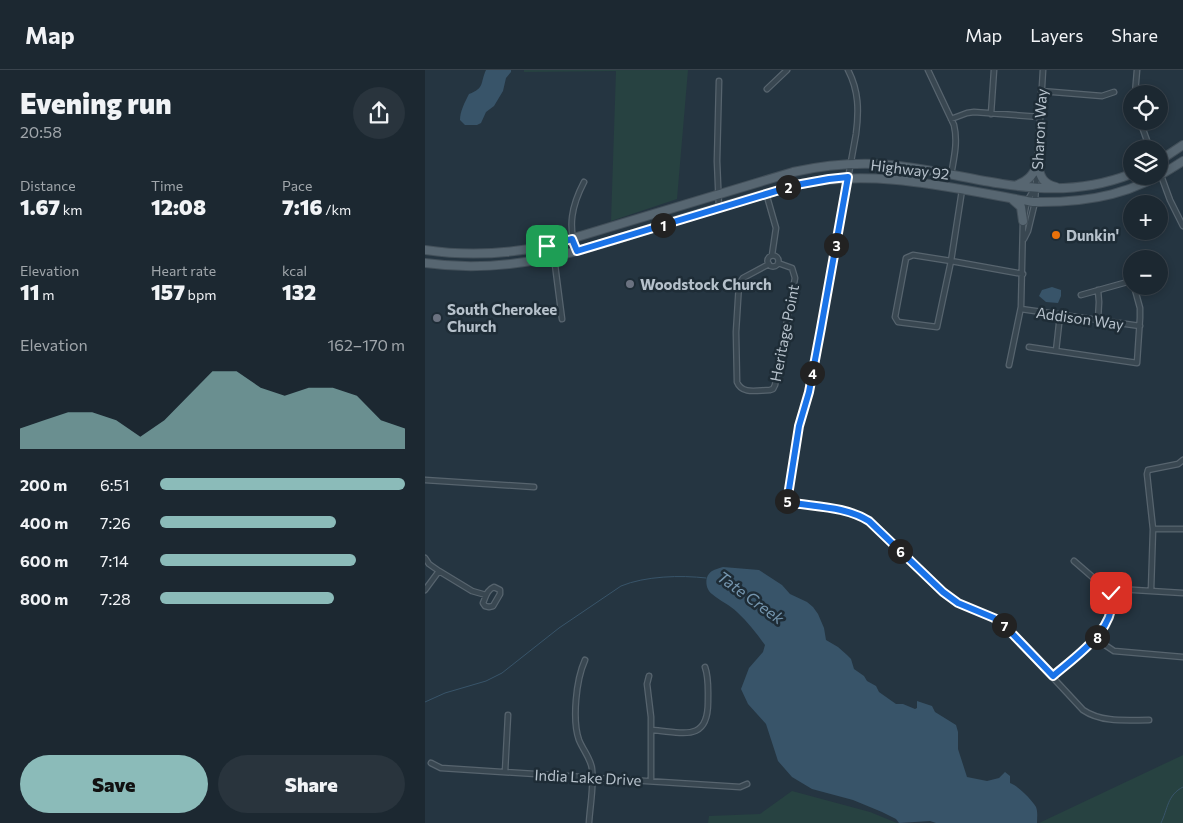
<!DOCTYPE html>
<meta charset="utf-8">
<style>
body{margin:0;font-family:Commissioner,sans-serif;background:#29343d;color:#f1f3f6;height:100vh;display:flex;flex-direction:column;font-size:19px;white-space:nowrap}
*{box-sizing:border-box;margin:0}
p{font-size:16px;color:#a0a6ab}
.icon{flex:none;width:28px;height:28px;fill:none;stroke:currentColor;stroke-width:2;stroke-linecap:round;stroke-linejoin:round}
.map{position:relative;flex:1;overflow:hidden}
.drawer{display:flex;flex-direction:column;background:#1c2831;width:425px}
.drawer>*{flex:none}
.controls{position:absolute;left:698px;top:15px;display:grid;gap:10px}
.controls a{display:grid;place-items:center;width:45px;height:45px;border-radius:50%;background:#1c2831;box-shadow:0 2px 8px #0003,0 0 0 1px #3a444d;font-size:25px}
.pin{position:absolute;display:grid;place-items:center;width:42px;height:42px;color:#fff;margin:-21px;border-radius:10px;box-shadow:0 2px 8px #0006}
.km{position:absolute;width:25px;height:25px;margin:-12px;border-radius:50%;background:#222;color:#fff;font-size:14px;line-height:25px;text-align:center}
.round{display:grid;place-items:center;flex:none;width:52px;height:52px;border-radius:26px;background:#29343d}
.summary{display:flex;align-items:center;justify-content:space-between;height:85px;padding:0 20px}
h1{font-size:28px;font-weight:800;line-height:38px}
.figures{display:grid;grid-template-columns:repeat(3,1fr);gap:8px;height:85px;padding:5px 20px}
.figures div{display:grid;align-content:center}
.figures b{font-size:21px;font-weight:800}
.figures small{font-size:14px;font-weight:400}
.figures p{font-size:14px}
.chart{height:140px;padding:10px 20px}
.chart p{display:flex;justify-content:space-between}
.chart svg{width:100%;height:90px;margin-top:5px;fill:#8bbbb9;opacity:.7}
.button{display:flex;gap:10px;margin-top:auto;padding:10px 20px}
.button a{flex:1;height:58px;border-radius:30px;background:#8bbbb9;color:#111;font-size:20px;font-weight:800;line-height:58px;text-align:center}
.button a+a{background:#29343d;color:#f1f3f6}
ul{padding:0 20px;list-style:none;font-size:16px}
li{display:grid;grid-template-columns:80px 60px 1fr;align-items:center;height:38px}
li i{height:12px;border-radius:6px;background:#8bbbb9}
header{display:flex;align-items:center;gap:30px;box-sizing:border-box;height:70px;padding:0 25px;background:#1c2831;border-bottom:1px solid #3a444d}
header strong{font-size:24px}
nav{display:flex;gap:28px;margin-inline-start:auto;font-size:18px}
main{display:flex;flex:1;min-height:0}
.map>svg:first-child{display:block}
.green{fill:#274241}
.water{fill:#385469}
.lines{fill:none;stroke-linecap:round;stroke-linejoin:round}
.stream{stroke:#385469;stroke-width:1}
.minor-casing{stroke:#57646e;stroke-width:7}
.primary-casing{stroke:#43505a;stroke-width:10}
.minor{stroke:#394751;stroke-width:4.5}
.primary{stroke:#576671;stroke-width:8}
.route-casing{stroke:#fff;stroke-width:10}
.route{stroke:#1a73e8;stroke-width:6}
.food-dot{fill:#e8710a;stroke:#1e2c36;stroke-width:2}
.worship-dot{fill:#6b7280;stroke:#1e2c36;stroke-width:2}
.labels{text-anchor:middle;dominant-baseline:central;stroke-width:5;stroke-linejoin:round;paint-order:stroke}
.street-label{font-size:15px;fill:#b6c1cb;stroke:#1e2c36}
.poi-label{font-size:15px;font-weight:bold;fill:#b6c1cb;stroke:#1e2c36;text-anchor:start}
.water-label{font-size:16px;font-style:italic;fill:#7596af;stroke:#1e2c36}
</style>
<header>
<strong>Map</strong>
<nav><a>Map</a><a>Layers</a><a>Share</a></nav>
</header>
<main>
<section class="drawer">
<div class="summary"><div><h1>Evening run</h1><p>20:58</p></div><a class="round"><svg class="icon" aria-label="share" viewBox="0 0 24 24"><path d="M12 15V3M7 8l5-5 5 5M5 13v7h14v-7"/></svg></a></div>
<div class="figures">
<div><p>Distance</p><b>1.67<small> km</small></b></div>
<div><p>Time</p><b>12:08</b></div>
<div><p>Pace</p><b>7:16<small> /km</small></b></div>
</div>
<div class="figures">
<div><p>Elevation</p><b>11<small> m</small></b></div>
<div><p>Heart rate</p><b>157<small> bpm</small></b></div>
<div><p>kcal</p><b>132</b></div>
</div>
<div class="chart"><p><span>Elevation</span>162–170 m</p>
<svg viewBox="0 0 160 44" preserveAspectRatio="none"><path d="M0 44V34L10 30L20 26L30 26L40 30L50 38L60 30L70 18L80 6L90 6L100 14L110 18L120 14L130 14L140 18L150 30L160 34V44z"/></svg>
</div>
<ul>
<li><b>200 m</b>6:51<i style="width:100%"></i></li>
<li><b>400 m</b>7:26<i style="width:72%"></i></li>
<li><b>600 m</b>7:14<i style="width:80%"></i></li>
<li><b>800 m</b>7:28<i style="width:71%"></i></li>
</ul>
<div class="button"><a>Save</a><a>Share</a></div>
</section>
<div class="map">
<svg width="758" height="753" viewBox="0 0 758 753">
<rect width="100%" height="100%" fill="#253541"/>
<!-- green -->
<path class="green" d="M99,0H263L252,129L186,151L191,1L99,2Z
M758,685V753H614Z
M367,721L445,742L472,753H283L284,746L335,744Z"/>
<!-- water -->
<path class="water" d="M61,0H86V2L81,8L78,21L69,36L61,42L56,53L52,55H40L35,50C35,41 40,32 44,24C60,18 55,13 61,0Z
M627,217L636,220V226L633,233L621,232L614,226L617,220Z
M298,497L334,500L357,515L365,524L382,532L388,537L393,544L399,558L401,570L413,577L422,585L426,589L429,599L439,606L442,611L451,616L454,622L471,634H478L490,639L492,638V631L507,636L510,642L531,655L533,662V679L542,707L562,711L574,708L580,702L585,706V713C592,715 607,730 611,737C613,742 612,748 612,753H511L505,751L474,753L471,749L457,742L428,730L387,719L367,707L353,691L341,654L323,634L316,619L324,598L338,582L340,575C332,564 323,552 312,542C305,535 295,531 287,524C280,519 279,506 287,501C290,499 295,498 298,497Z"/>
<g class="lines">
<!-- stream -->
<path class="stream" d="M0,632L20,623L61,611L77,603L134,558L196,516C220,506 256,505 281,508
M736,753C743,739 742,725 758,717"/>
<defs>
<path id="minor" d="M423,0C434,21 434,41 431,64L396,258L384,322L374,356L362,432C389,437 420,436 444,451L518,522L533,533L569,548L578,554L658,640C677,653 703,650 724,650
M503,0L529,55C533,72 529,88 526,105
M342,19L362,0
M616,21L677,26L689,22
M710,24L712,0
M566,44L569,0
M526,49L542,43L549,42L615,47
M715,51L725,79
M734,100L745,130L758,156
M537,120L526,191L598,204
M341,123L351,158L347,185
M294,138L292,91L294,11
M599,169L603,161L610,132L618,0
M152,181C142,157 147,135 159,112
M488,185L526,191L512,257L473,252L470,247L481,188Z
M342.5 191a5.5 5.5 0 1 1 11 0a5.5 5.5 0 1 1-11 0Z
M129,187L137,249
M344,194L318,208L314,214L311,262L312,312C317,325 333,320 345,320L348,319L350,315L370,208L367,198L353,193
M673,220L674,232L673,250
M656,225L706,211
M596,239L715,256
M604,277L712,293L715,248V238L709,216
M631,281L635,245
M584,295L596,237L598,151L602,131L610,118
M0,410L109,417
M728,459H758
M0,488L4,494L14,501L47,521L61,525
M649,491L687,524
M69,517L75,520V524L68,536L64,537L60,536L58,533C61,526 62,520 69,517Z
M0,520L14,501
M726,520L728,459L722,404L723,400L753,394L758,390
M687,524L693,519L758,523
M671,569L689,581L758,587
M160,590C151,610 147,650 154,670C158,680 166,689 167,699C169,716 165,736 164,753
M224,606L222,614L226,647V711
M628,606L671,569L686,542L687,524
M227,660C257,662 283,673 283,632C283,620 284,608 280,597
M6,693L16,698L315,717L322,714
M80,702L83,645"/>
<path id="primary" d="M734,91L758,75
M613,95C615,108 619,114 631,117
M592,115C603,111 607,106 613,95
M588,130L596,137L598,151
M0,180C40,186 82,184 122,176L368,102C400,95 433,92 466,95C551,104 622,137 706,104
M0,193C85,205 154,182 233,156C279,142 325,128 371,115C450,97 530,119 608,132C666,133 710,124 758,91"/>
</defs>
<!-- minor casing -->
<use href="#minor" class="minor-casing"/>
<!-- primary casing -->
<use href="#primary" class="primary-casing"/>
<!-- minor -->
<use href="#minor" class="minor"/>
<!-- primary -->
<use href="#primary" class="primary"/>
</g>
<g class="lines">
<defs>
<path id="route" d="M122,176L147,169L152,181L371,115L404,109L423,107L396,258L384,322L374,356L362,432C389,437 420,436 444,451L518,522L533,533L569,548L578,554L628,606C651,586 694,558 686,523"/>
</defs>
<!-- route casing -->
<use href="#route" class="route-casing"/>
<!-- route -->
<use href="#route" class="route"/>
</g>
<!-- markers -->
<circle class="food-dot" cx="631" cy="165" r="5"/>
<g class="worship-dot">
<circle cx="205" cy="214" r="5"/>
<circle cx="12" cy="248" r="5"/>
</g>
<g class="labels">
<!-- street labels -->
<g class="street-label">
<text transform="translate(614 59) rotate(-87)">Sharon Way</text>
<text transform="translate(485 99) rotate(7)">Highway 92</text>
<text transform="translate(655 248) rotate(8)">Addison Way</text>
<text transform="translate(359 263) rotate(-79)">Heritage Point</text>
<text transform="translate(163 707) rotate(3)">India Lake Drive</text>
</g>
<!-- poi labels -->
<g class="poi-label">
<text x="641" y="165">Dunkin'</text>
<text x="215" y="214">Woodstock Church</text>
<text x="22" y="239">South Cherokee<tspan x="22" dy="17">Church</tspan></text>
</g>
<!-- water labels -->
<g class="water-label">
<text transform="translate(326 527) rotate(36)">Tate Creek</text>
</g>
</g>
</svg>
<div class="controls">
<a><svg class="icon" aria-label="locate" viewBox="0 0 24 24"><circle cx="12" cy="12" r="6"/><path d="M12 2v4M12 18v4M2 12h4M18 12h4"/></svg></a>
<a><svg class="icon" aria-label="layers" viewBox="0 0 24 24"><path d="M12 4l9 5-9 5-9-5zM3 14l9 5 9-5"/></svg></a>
<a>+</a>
<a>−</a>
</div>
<div class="pin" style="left:122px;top:176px;background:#1e9e55"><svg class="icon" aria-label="arrive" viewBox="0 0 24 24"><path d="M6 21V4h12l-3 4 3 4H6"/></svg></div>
<div class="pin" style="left:686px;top:523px;background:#d93025"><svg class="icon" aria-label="check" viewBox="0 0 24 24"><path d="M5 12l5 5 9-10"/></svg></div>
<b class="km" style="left:238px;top:155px">1</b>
<b class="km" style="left:363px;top:117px">2</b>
<b class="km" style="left:411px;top:175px">3</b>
<b class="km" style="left:387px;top:303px">4</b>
<b class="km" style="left:362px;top:431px">5</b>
<b class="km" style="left:475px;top:481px">6</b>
<b class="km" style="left:579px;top:555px">7</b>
<b class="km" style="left:672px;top:567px">8</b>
</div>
</main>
